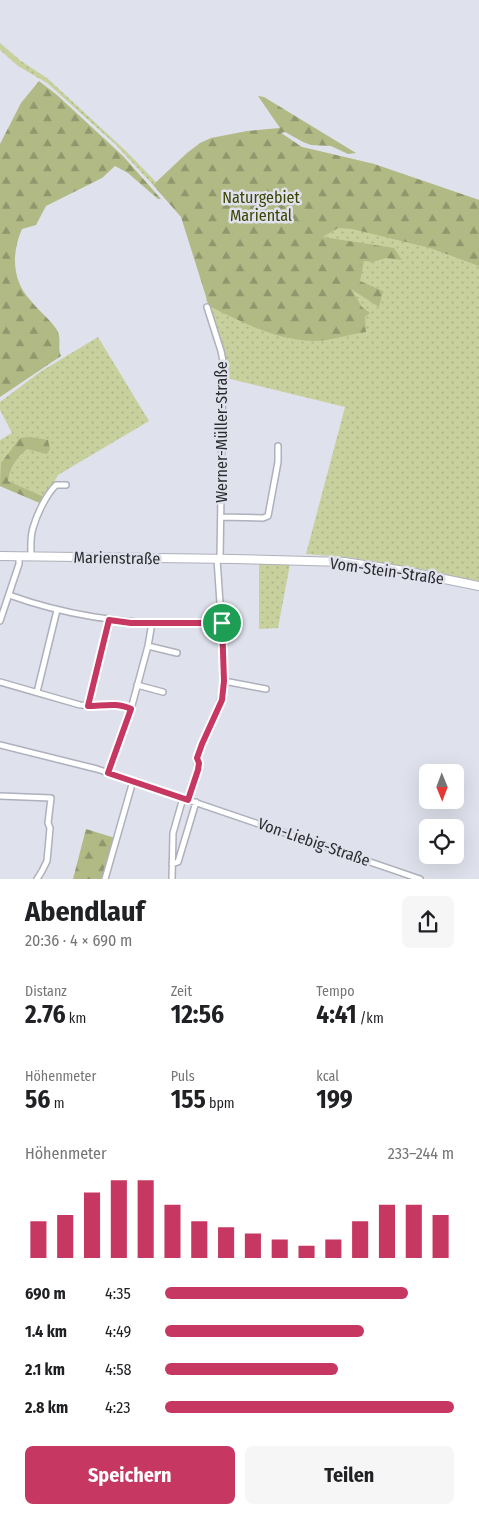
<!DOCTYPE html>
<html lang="de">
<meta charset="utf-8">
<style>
body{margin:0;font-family:"Fira Sans Condensed",sans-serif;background:#f6f6f6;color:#202124;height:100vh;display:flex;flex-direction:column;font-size:19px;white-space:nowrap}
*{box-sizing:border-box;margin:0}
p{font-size:16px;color:#757577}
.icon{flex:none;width:28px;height:28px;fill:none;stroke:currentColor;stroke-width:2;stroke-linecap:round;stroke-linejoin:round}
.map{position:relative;height:879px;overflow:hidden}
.side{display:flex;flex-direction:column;background:#fff;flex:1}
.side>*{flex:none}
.needle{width:32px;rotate:179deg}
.fabs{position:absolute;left:419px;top:764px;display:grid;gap:10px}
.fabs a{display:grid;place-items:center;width:45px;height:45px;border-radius:8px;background:#fff;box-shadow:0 5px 20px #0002;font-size:25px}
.pin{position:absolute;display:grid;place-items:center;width:42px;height:42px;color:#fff;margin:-21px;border:2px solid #fff;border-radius:50%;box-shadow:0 1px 5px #0007}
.round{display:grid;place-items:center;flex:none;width:52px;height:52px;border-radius:8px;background:#f6f6f6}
.overview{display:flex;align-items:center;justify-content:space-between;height:85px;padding:0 25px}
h1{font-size:28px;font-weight:700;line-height:38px}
.figures{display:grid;grid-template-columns:repeat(3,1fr);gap:8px;height:85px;padding:5px 25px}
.figures div{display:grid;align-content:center}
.figures b{font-size:25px;font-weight:700}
.figures small{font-size:14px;font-weight:400}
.figures p{font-size:14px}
.chart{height:140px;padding:10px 25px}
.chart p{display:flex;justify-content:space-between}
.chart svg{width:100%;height:90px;margin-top:5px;stroke:#c63862;stroke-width:6}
.button{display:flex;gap:10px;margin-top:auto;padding:10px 25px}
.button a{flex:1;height:58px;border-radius:8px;background:#c63862;color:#fff;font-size:20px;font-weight:700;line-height:58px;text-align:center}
.button a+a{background:#f6f6f6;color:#202124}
ul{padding:0 25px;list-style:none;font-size:16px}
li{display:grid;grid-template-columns:80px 60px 1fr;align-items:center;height:38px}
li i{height:12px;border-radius:6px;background:#c63862}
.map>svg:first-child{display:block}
.grass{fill:url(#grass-dots)}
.forest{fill:url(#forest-firs)}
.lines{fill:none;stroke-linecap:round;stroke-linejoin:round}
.minor-casing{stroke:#aeb0bb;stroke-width:8}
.secondary-casing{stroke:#aeb0bb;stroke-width:10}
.minor{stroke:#fff;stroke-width:5}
.secondary{stroke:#fff;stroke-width:8}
.route-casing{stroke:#fff;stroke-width:10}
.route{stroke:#c63862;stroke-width:6}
.labels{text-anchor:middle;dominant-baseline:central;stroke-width:5;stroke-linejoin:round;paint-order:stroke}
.park-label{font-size:16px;fill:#3d4302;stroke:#dfe1ec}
.street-label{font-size:16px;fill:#2c2c30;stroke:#dfe1ec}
</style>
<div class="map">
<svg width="479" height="879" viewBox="0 0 479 879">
<defs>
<pattern id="grass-dots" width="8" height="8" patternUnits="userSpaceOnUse" patternTransform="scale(1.25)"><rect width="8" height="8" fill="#c8d19e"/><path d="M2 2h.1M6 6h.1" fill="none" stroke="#acb488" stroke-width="1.8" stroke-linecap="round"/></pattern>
<pattern id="forest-firs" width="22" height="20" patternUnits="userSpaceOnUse" patternTransform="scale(1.25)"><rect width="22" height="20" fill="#b1ba85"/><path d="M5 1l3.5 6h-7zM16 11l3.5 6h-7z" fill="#90976d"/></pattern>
</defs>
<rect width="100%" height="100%" fill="#dfe1ec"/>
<!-- grass -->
<path class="grass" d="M0,43L21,61L47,78L127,152L156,182L153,185L115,144L47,83L18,66L0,50Z
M281,133L302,147L374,164L479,200V581L353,558L306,554L345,407L226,378L225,359L206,299Z
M98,337L149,421L58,475L42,504L0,486V440L12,433L0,410V402L40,372Z
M259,563L290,564L278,628L259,629Z"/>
<!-- forest -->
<path class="forest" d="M39,81L57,95L123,156L161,199H158L128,173L115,166L102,178L46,206L36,225L22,229C11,254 12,281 31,301C39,311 50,319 57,330C62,339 57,348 61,356L0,397V144L21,103Z
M258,96L264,97L356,153L348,154L331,146L311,145L303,142L285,132L281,133L302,147L374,164L479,200V266L430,248L352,229L338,228L323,237L394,248L402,260L386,258L373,262L364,261L360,281L383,291L379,307L351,289L362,307L370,313L365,317L366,332C349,334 331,341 313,341C275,340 242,322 209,306L181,217L153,185L187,153L200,143L211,138L247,131L280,128Z
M30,437L48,440L50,449L47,454L27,449C17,457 9,468 8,481L44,497L42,504L0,486L1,463L20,438Z
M86,829L115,838L103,879H73Z"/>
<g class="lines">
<defs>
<path id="minor" d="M207,307L221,351L223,361L220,559
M221,517L263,518L268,516L278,462V446
M31,556C31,547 30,537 33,528C37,514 46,495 56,485H66
M9,595C78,620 149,627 222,623
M0,621L19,564V556
M148,646L177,653
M224,681L266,689
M0,682L80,705L122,706L131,709
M137,685L163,692
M37,692L57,610
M88,706L109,620
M0,745L97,769L420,879
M109,773L131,709L148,646L152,623
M0,796L51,798L48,823L50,828L47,861L42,871L37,879
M188,800L198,770L197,758L199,751L217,712L223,691L224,662L217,559
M172,864L178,862L196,802
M105,879L133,781
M172,879L173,833L183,798"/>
<path id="secondary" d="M0,556L234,559L344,562L405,571L479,586"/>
</defs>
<!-- minor casing -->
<use href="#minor" class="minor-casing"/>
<!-- secondary casing -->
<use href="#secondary" class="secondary-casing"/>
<!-- minor -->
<use href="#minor" class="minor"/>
<!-- secondary -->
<use href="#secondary" class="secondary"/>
</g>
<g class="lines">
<defs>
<path id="route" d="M109,620L131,623H222L224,681L222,700L202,744L197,758L199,763L198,770L188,800L108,773L131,709C118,702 102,706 88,706Z"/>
</defs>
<!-- route casing -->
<use href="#route" class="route-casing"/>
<!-- route -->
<use href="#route" class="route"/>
</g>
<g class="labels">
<!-- park labels -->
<g class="park-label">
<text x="261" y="197">Naturgebiet<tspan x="261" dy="18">Mariental</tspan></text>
</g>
<!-- street labels -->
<g class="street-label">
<text transform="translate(221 432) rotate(-90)">Werner-Müller-Straße</text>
<text transform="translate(117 558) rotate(1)">Marienstraße</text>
<text transform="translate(387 571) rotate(8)">Vom-Stein-Straße</text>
<text transform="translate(314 842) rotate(19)">Von-Liebig-Straße</text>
</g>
</g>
</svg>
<div class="fabs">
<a><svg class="needle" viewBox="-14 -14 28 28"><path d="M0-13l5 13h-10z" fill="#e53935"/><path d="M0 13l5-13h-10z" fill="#757577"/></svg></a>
<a><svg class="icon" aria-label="locate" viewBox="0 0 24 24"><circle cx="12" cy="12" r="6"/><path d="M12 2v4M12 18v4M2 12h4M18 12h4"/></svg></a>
</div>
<div class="pin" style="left:222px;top:623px;background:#1e9e55"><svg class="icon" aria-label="arrive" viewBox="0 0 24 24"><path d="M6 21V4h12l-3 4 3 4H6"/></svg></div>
</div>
<section class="side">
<div class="overview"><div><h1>Abendlauf</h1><p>20:36 · 4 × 690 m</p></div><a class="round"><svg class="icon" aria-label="share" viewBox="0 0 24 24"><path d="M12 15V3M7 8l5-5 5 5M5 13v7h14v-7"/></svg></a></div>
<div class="figures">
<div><p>Distanz</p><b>2.76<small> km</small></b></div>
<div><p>Zeit</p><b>12:56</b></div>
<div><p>Tempo</p><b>4:41<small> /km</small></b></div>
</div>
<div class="figures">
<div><p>Höhenmeter</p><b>56<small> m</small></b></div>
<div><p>Puls</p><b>155<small> bpm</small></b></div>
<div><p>kcal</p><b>199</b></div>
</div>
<div class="chart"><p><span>Höhenmeter</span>233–244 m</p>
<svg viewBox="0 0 160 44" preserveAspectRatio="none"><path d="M5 44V26M15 44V23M25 44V12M35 44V6M45 44V6M55 44V18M65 44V26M75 44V29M85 44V32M95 44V35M105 44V38M115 44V35M125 44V26M135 44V18M145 44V18M155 44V23"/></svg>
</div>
<ul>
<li><b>690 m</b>4:35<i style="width:84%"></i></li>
<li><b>1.4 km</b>4:49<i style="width:69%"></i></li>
<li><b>2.1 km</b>4:58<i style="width:60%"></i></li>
<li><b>2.8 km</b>4:23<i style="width:100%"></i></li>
</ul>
<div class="button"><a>Speichern</a><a>Teilen</a></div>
</section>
